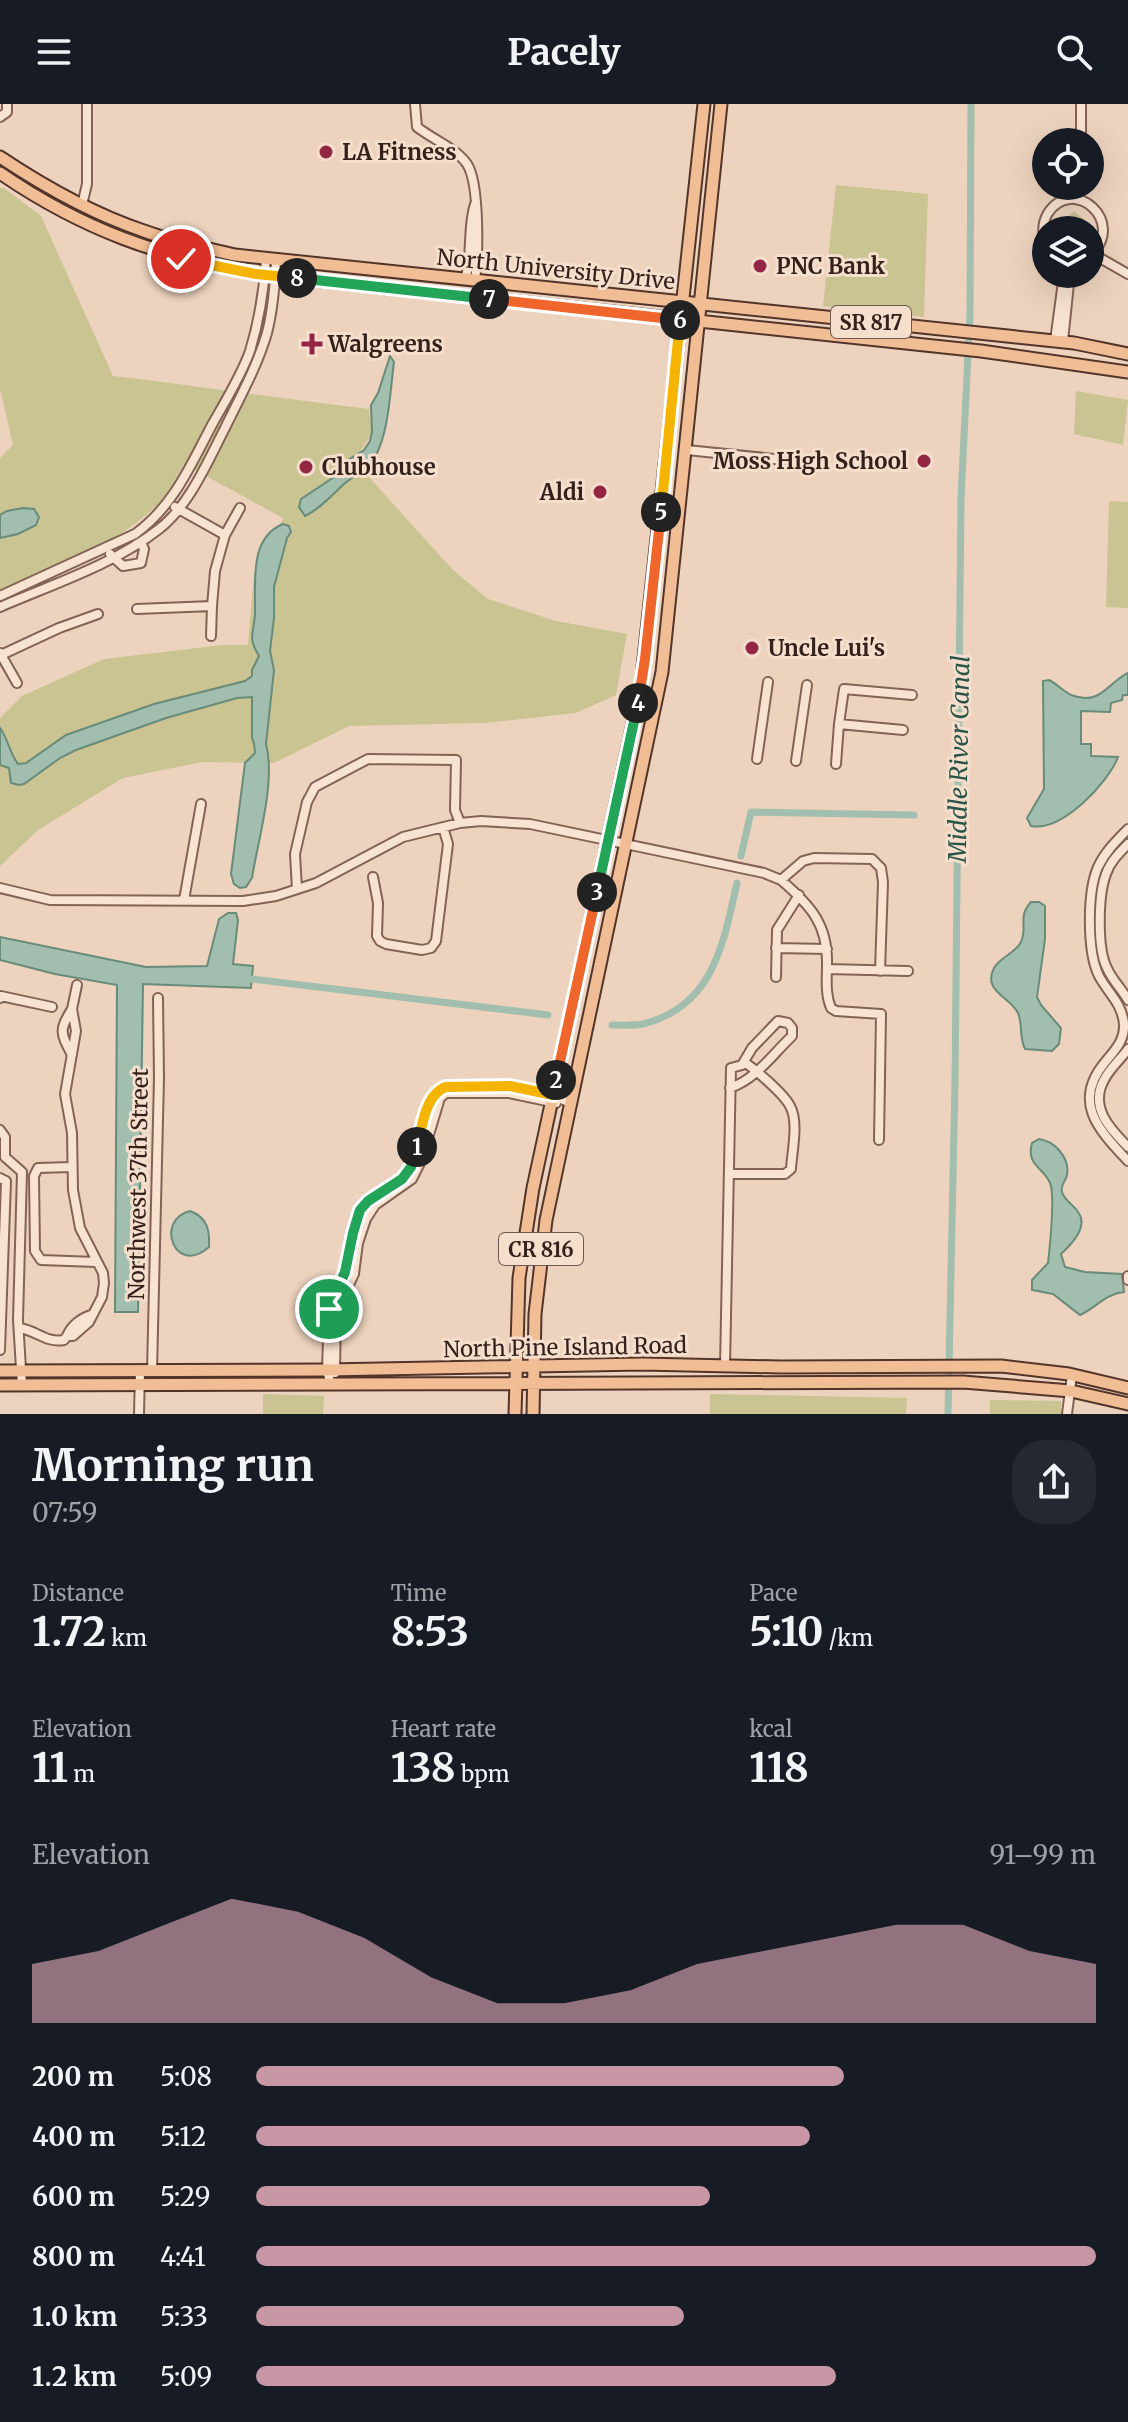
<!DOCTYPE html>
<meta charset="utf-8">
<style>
body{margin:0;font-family:Merriweather,serif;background:#242831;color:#f1f3f6;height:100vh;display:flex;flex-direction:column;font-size:30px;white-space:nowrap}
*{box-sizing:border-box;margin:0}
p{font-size:26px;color:#9ea1a6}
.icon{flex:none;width:44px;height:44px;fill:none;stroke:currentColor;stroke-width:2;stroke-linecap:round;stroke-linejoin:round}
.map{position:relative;height:1310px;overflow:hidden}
.details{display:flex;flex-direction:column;background:#171b24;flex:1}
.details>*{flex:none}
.tools{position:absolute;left:1032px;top:24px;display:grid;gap:16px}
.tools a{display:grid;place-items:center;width:72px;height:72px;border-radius:50%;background:#171b24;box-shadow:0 8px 32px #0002;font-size:40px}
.pin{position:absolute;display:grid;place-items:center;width:68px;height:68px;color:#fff;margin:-34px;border:4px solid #fff;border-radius:50%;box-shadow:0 2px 8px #0007}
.km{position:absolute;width:40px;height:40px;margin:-20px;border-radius:50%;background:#222;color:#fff;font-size:22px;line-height:40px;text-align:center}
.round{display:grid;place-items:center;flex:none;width:84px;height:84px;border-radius:32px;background:#242831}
.head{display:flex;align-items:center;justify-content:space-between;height:136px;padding:0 32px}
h1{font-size:44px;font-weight:700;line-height:60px}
.stats{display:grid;grid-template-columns:repeat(3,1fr);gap:12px;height:136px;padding:8px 32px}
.stats div{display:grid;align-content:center}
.stats b{font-size:40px;font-weight:700}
.stats small{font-size:22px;font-weight:400}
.stats p{font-size:22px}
.chart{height:224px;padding:16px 32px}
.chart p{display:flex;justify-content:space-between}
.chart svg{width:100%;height:144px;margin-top:8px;fill:#c797a5;opacity:.7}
ul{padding:0 32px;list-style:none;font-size:26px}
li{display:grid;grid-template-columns:128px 96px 1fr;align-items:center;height:60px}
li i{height:20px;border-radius:10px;background:#c797a5}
header{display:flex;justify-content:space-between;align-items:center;height:104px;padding:0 32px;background:#171b24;font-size:36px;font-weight:700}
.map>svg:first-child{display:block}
.grass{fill:#cac392}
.water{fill:#a1beae;stroke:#698b7a;stroke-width:2}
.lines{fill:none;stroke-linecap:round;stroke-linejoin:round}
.canal{stroke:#a1beae;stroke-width:7}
.minor-casing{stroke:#846357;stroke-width:12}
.major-casing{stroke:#52342b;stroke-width:15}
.minor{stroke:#f8e2d0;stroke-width:8}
.major{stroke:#f1bd94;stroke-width:11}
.split-1-casing{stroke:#fff;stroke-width:16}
.split-2-casing{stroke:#fff;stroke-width:16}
.split-3-casing{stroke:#fff;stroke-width:16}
.split-4-casing{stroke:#fff;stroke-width:16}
.split-5-casing{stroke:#fff;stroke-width:16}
.split-6-casing{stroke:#fff;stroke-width:16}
.split-7-casing{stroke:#fff;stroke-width:16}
.split-8-casing{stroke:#fff;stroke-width:16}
.split-9-casing{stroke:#fff;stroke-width:16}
.split-1{stroke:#22a559;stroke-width:10}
.split-2{stroke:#f5b400;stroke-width:10}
.split-3{stroke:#f0652b;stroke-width:10}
.split-4{stroke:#22a559;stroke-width:10}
.split-5{stroke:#f0652b;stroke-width:10}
.split-6{stroke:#f5b400;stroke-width:10}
.split-7{stroke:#f0652b;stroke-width:10}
.split-8{stroke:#22a559;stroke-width:10}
.split-9{stroke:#f5b400;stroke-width:10}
.poi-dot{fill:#932743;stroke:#f5dfcc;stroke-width:3}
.labels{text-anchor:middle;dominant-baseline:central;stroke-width:6;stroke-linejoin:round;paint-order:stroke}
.shield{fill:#f5dfcc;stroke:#6e5a50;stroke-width:2}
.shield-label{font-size:20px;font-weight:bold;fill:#34211b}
.poi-label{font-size:22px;font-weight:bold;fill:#34211b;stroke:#f5dfcc;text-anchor:start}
.street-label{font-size:22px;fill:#34211b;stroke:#f5dfcc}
.water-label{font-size:24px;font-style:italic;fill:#2a5447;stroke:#f5dfcc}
</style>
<header><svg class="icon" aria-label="menu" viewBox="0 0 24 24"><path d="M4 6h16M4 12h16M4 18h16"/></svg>Pacely<svg class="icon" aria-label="search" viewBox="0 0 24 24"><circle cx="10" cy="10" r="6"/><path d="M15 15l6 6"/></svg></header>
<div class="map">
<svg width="1128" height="1310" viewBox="0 0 1128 1310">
<rect width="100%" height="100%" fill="#edd3bd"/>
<!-- grass -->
<path class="grass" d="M836,81L928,90L924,213L823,202Z
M0,84H4L41,112L113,272C198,282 283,295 369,305L372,330L358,350L368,372L452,465L488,495L556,517L627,530L616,591L576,609L484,619L349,622L274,659L202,658L123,674L38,726L0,762V614L22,592L104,555L223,541H248L254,471L283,414L184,360C177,372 170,386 161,397C118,442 56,462 0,487V354L13,341L0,285Z
M1074,107L1096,126L1090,132V126H1053Z
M1076,287L1128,296L1123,341L1074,330Z
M1109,397L1128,398V504L1106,503Z
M263,1290L324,1292L323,1310H263Z
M710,1290L907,1294L906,1310H710Z
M990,1296L1061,1297V1310H990Z"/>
<!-- water -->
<path class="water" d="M390,252L394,258C390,286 389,340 369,361C362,368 352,373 344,380C332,391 320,405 305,412L299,403L301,395L334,373L345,358L364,346L370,337L372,328L371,301L378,289Z
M23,404L34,405L39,413L36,421L18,430L0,434V411L7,407Z
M283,420L289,422L291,428L287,434L274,483V514L270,547L274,566L266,640C276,677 258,736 252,774L246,783L240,784L234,780L231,770L245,659L255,649L254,640L252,634V593L237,594L166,614L76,646L60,654L24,680L19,681L11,679L9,664L0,661V624C8,635 10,650 18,660L26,659L66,631L154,600L245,577L252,572V566L259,552C247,532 254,530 255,510C256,481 248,434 283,420Z
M1128,569V591H1123L1122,596L1111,599L1110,608L1081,607V640H1091V652L1118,653C1108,679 1062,728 1031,722L1027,714L1044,685L1043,577L1049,576C1057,580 1063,587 1071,591C1101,602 1106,580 1128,569Z
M1031,798H1039L1045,802V835L1037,893L1041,901L1061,924L1059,940L1052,947L1025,945C1019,934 1023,921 1018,909C1010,893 982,887 994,864C1000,853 1016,849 1021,838C1028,823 1017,813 1031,798Z
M228,809H236L238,816L233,860L253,862L251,884L143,880L138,1208H115L117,881L55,870L0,856V833L146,863L207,862L219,815Z
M1039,1035C1054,1037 1070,1053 1067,1071C1066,1077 1060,1081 1062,1088C1064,1096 1074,1101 1078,1108C1089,1122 1072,1140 1061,1150L1065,1163L1085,1168L1122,1170L1124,1188C1105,1190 1096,1204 1080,1211L1053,1190L1032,1186V1176L1048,1159C1050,1141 1054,1098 1051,1082C1047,1064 1025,1063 1032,1039Z
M190,1107C207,1113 210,1126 209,1143C175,1173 154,1116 190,1107Z"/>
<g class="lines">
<!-- canal -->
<path class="canal" d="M741,752L751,708L914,711
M243,874L548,911
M612,921C622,921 634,922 643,920C714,902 723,840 737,779
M948,1310L955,977L961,394L970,210L971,0"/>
<defs>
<path id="minor" d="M415,0L417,23C432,35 456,44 467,60C480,80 478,152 475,177
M0,13L7,8V0
M1081,38V0
M1079,96L1080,82
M82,101L87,80V0
M1046,140C1042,129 1042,119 1048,109C1073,71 1128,118 1090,152
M1093,150L1128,170
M465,176C473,151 467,124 475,100
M1055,237L1064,170
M1063,237L1070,170
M687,346L804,358
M175,403L225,431
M110,450L123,462L141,459L144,445L141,438
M0,492L135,430C174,402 191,360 213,319C226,296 241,272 250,247C259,217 264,187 266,155
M0,503C53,480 113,461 159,425C189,402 208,357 225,324C240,293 257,263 267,229C273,205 275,181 276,156
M137,505L212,502L215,467L225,431L240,404
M211,532L212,502
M0,549L17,579
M1,551L59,524L98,510
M839,620L844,585L912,591
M757,655L768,578
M796,657L807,581
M836,660L839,620L903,626
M1128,725C1116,737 1105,748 1098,763C1087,788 1087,848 1099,872C1108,889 1122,899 1124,920C1125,936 1115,946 1106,957C1071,998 1099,1026 1128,1057
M1128,740C1119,749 1110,758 1106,770C1098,791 1097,845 1107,864C1112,876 1122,885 1128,896
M373,773L378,799L377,832L380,837L386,840L422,846L431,844L436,837L448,740L443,723
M781,776C810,801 828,820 827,860C827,875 825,890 831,904L836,907L881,910L879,1036
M0,784L50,796L243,797L276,792L316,779L403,733L460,719L481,717L530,720L764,769L781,776L803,757L814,754L872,755L881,764L883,778L880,867
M297,785L295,750L307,698L315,683L368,655L456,656L455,706L460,719
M184,796L201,700
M776,844L827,845
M827,865L908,867
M776,873L777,826L799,791
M0,894L1,892L52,903
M72,905C59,926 60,929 72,951
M1128,945C1121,955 1110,964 1104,976C1089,1003 1110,1025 1128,1043
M0,1026L5,1033V1053L22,1068L18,1216L22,1281
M71,1063L38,1064L34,1072L35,1147L41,1156L96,1158
M729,1070H785L791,1065C792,1047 799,1018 790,1002C784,990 756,966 744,958
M0,1074L6,1077L0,1246
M1128,1172V1176
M20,1224C37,1227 46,1239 64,1236L67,1232H73L89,1218L102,1193L104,1179L103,1169L80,1124L73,1086L72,1029L65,990L76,927L72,905L77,881
M67,1232C71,1222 81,1214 91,1211
M725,1262L731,964L742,961L752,944L778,917L788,919L792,924V932C772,951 756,975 730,984
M152,1267L159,974L158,894
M335,1269L336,1208L354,1170L358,1139L366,1115L375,1101L412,1075L421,1057L440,994L446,989H509L556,999
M331,1281L327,1266L329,1205L345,1168L357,1115L368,1097L402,1075L411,1063L432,992L440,985L446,983C489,981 532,980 570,999
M139,1310L140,1267
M1067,1310L1072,1271"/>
<path id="major" d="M0,53C45,83 93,110 144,127C174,138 205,144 235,151L1074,239L1128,250
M0,69C83,126 158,152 256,170L981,247L1128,268
M0,1267L327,1266L642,1260L781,1263L1001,1262L1069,1270L1128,1284
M0,1281L963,1278L1071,1287L1128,1300
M515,1310L519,1174L533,1084L641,582L704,0
M533,1310L535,1210L546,1116L662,568L721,0"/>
</defs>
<!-- minor casing -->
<use href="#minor" class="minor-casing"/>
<!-- major casing -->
<use href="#major" class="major-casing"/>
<!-- minor -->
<use href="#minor" class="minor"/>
<!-- major -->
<use href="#major" class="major"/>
</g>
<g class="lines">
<defs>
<path id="split-1" d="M329,1205L345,1168L353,1129L360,1106L368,1097L402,1075L411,1063L417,1043"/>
<path id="split-2" d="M417,1043C422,1024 425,990 446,983L510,982L553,991L556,976"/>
<path id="split-3" d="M556,976L597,788"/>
<path id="split-4" d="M597,788L638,599"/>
<path id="split-5" d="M638,599L645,555L661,408"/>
<path id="split-6" d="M661,408L680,216"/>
<path id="split-7" d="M489,195L680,216"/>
<path id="split-8" d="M297,174L489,195"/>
<path id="split-9" d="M181,155L256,170L297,174"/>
</defs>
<!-- split-1 casing -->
<use href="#split-1" class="split-1-casing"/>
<!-- split-2 casing -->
<use href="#split-2" class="split-2-casing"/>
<!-- split-3 casing -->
<use href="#split-3" class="split-3-casing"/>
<!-- split-4 casing -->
<use href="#split-4" class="split-4-casing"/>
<!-- split-5 casing -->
<use href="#split-5" class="split-5-casing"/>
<!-- split-6 casing -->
<use href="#split-6" class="split-6-casing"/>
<!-- split-7 casing -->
<use href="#split-7" class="split-7-casing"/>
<!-- split-8 casing -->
<use href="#split-8" class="split-8-casing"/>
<!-- split-9 casing -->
<use href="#split-9" class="split-9-casing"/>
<!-- split-1 -->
<use href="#split-1" class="split-1"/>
<!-- split-2 -->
<use href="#split-2" class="split-2"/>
<!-- split-3 -->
<use href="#split-3" class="split-3"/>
<!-- split-4 -->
<use href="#split-4" class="split-4"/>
<!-- split-5 -->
<use href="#split-5" class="split-5"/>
<!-- split-6 -->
<use href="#split-6" class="split-6"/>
<!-- split-7 -->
<use href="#split-7" class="split-7"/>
<!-- split-8 -->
<use href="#split-8" class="split-8"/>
<!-- split-9 -->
<use href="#split-9" class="split-9"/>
</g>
<!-- markers -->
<g class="poi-dot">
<circle cx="326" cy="48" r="8"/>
<circle cx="760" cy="162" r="8"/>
<path d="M308 228h8v8h8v8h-8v8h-8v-8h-8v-8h8z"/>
<circle cx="924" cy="357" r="8"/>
<circle cx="306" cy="363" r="8"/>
<circle cx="600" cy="388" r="8"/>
<circle cx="752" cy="544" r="8"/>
</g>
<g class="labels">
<!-- shield labels -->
<g class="shield">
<rect x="831" y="202" width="80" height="32" rx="6"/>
<rect x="499" y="1129" width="84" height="32" rx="6"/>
</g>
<g class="shield-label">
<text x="871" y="218">SR 817</text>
<text x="541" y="1145">CR 816</text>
</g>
<!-- poi labels -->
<g class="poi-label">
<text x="342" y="48">LA Fitness</text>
<text x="776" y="162">PNC Bank</text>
<text x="328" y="240">Walgreens</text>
<text x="908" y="357" text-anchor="end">Moss High School</text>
<text x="322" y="363">Clubhouse</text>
<text x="584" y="388" text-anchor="end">Aldi</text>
<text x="768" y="544">Uncle Lui's</text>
</g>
<!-- street labels -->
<g class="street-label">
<text transform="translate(556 165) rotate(6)">North University Drive</text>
<text transform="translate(138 1080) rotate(-89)">Northwest 37th Street</text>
<text transform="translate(565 1243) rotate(-1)">North Pine Island Road</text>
</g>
<!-- water labels -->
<g class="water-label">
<text transform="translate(959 655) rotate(-89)">Middle River Canal</text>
</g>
</g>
</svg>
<div class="tools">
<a><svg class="icon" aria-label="locate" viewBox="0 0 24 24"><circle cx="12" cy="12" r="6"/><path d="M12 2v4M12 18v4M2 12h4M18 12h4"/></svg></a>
<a><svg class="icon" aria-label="layers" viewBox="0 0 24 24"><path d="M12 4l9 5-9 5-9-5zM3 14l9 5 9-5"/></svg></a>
</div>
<div class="pin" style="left:329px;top:1205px;background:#1e9e55"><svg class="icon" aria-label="arrive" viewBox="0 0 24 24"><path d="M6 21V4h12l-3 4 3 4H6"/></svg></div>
<div class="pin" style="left:181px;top:155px;background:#d93025"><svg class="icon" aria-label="check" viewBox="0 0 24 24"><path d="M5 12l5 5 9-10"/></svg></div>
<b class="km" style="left:417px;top:1043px">1</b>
<b class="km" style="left:556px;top:976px">2</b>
<b class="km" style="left:597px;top:788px">3</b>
<b class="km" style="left:638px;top:599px">4</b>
<b class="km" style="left:661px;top:408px">5</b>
<b class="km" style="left:680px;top:216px">6</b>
<b class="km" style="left:489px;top:195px">7</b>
<b class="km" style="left:297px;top:174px">8</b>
</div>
<section class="details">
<div class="head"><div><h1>Morning run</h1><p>07:59</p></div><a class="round"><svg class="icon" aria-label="share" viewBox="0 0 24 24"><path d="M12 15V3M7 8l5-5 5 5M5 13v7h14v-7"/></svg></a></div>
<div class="stats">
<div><p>Distance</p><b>1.72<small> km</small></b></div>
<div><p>Time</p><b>8:53</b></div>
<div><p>Pace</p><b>5:10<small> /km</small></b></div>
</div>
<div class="stats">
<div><p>Elevation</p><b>11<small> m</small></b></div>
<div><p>Heart rate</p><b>138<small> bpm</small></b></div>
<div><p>kcal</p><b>118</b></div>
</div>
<div class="chart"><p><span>Elevation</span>91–99 m</p>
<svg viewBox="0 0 160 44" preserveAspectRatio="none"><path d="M0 44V26L10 22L20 14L30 6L40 10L50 18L60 30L70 38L80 38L90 34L100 26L110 22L120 18L130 14L140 14L150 22L160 26V44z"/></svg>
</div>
<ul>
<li><b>200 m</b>5:08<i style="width:70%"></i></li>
<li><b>400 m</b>5:12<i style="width:66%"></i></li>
<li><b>600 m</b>5:29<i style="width:54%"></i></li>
<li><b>800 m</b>4:41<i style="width:100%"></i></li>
<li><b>1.0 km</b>5:33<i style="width:51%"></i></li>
<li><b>1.2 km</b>5:09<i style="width:69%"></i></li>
</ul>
</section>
